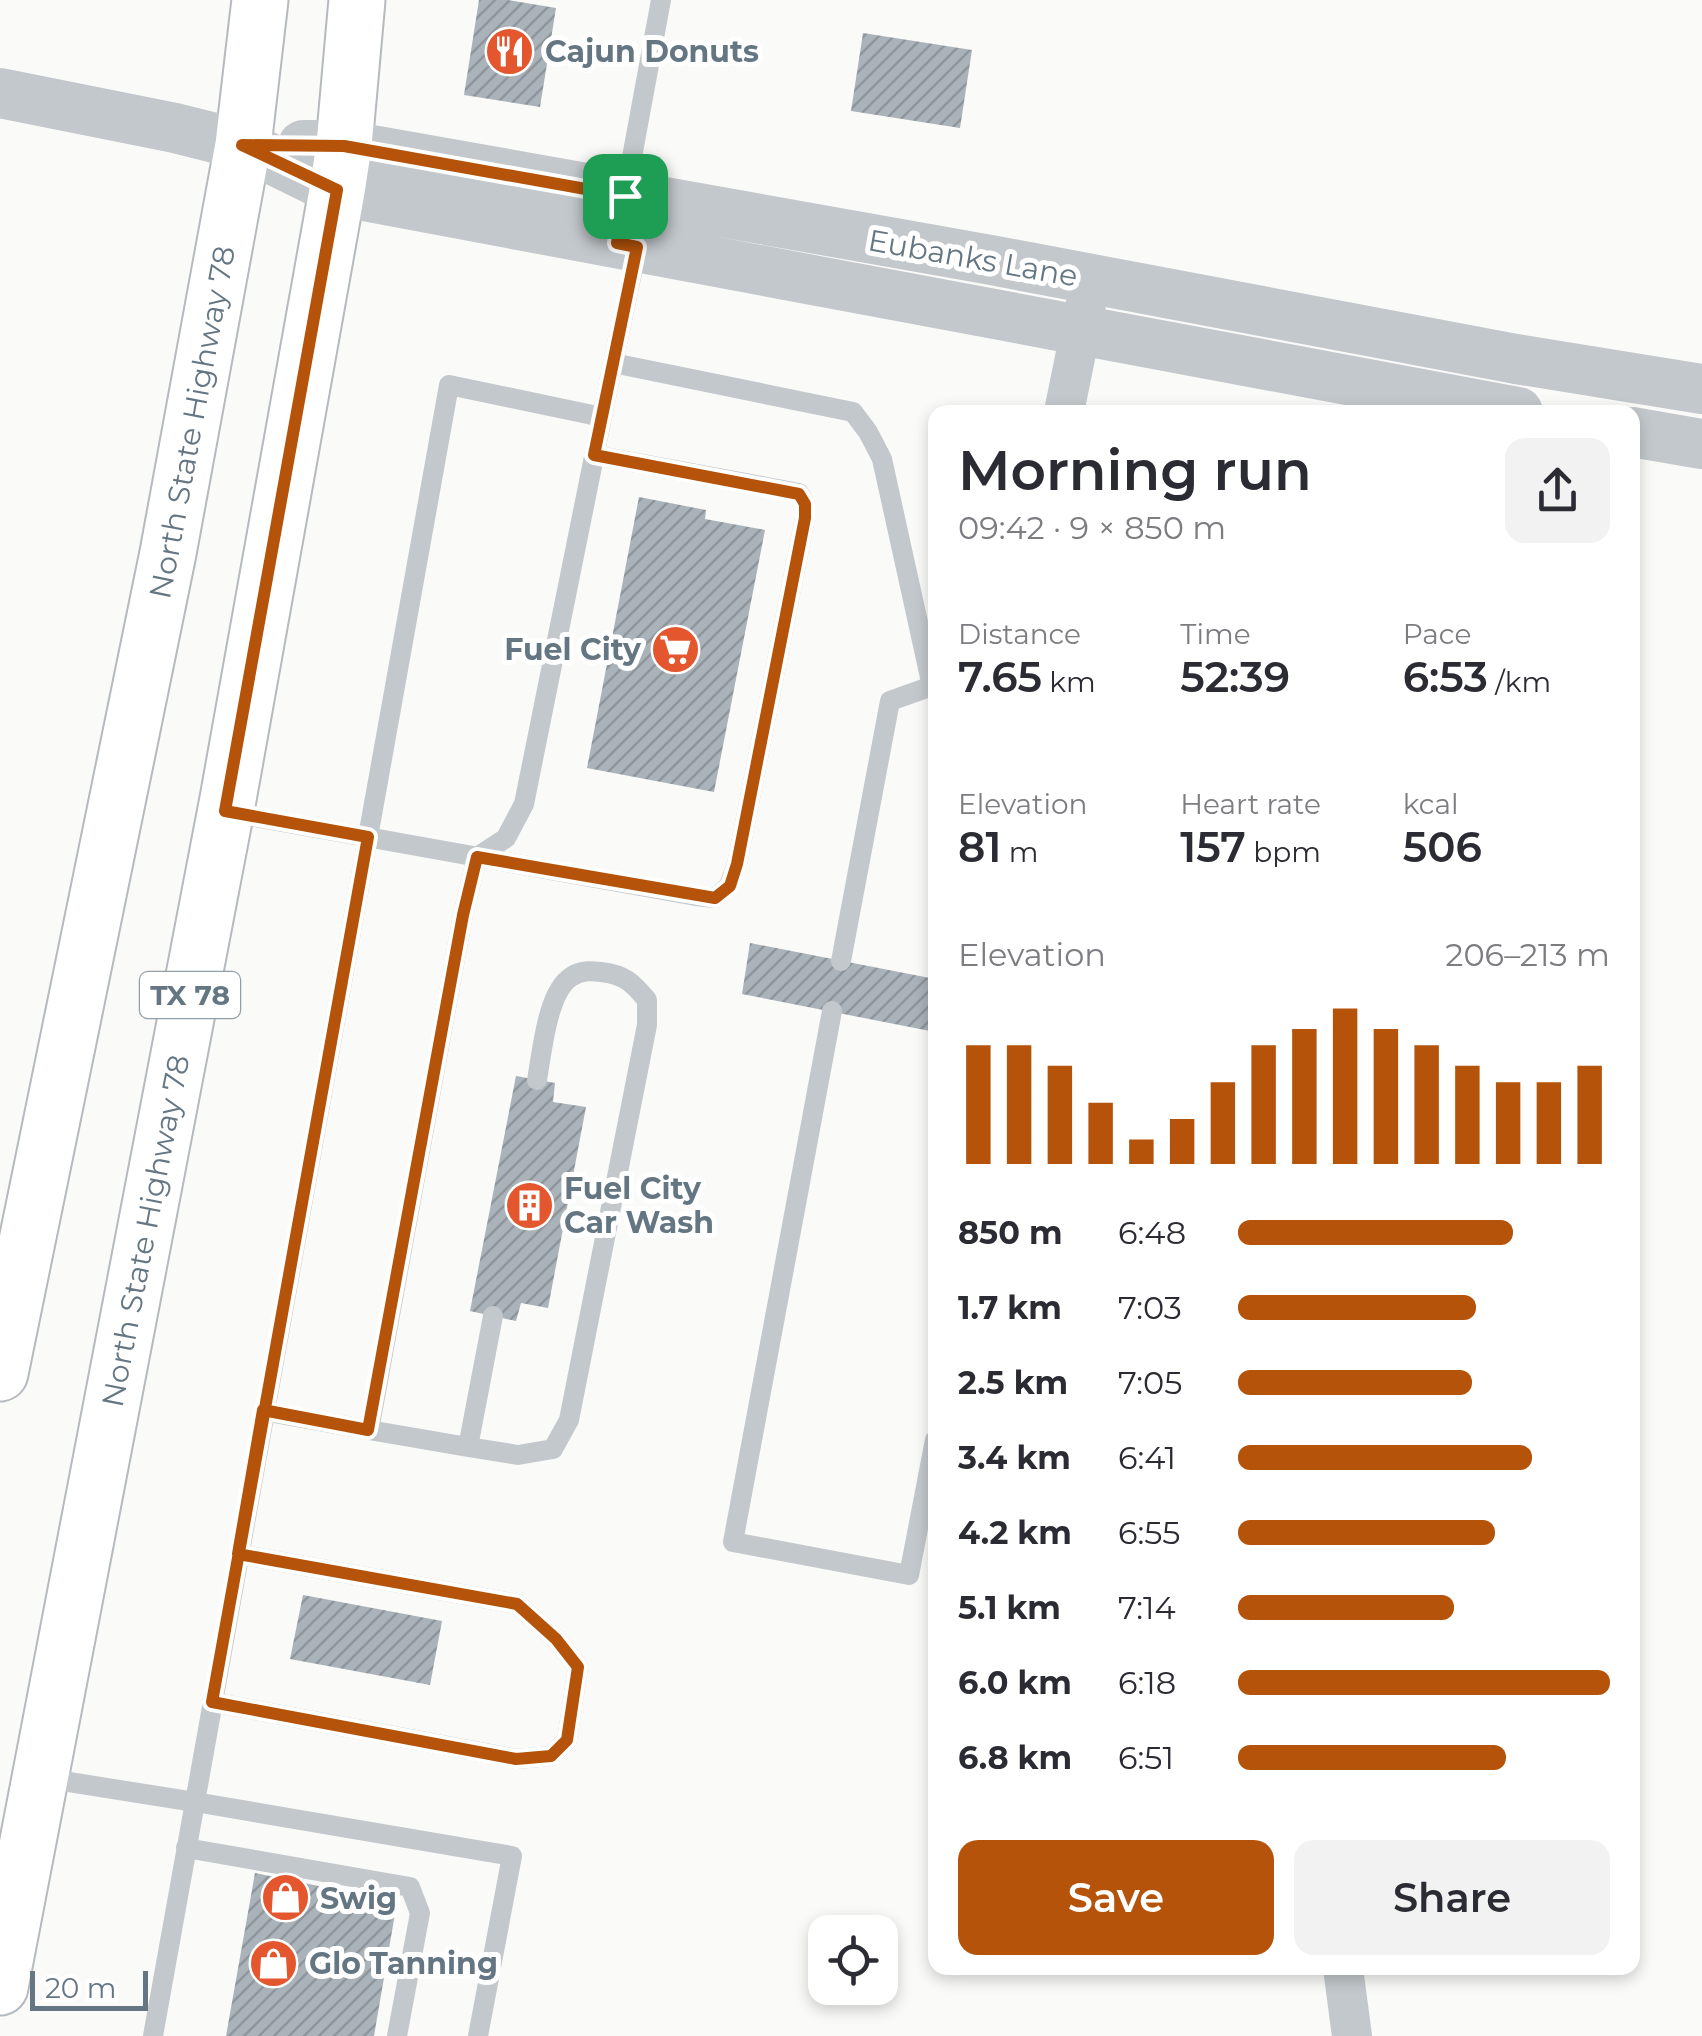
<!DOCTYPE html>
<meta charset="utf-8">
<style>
body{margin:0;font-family:Montserrat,sans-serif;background:#f2f2f3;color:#2b2b33;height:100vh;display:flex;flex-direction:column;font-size:38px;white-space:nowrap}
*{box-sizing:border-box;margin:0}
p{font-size:32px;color:#7c7c81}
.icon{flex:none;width:55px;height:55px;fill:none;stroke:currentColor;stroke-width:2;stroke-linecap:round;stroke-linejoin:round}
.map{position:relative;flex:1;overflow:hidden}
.drawer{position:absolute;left:928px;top:405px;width:712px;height:1570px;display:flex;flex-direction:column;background:#fff;border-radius:20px;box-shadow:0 5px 15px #0003}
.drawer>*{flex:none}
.fabs{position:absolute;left:808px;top:1915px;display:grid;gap:20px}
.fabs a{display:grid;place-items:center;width:90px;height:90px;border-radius:20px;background:#fff;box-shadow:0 5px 15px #0003;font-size:50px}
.scale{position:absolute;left:30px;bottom:25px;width:118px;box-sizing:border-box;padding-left:10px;border:5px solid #657683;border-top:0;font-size:28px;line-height:35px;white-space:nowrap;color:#657683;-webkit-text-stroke:8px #fff;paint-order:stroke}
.pin{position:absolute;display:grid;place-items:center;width:85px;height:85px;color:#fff;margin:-42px;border-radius:20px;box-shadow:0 5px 15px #0006}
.round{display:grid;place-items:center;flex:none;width:105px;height:105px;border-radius:20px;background:#f2f2f3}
.headline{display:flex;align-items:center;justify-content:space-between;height:170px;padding:0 30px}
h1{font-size:55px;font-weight:600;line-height:75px}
.stats{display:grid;grid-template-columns:repeat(3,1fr);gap:15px;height:170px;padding:10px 30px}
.stats div{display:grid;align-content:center}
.stats b{font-size:42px;font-weight:600}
.stats small{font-size:28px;font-weight:400}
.stats p{font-size:28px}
.chart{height:280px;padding:20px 30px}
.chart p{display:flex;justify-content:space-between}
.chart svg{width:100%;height:180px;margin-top:10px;stroke:#b45309;stroke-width:6}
.button{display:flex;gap:20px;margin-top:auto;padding:20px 30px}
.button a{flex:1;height:115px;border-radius:20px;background:#b45309;color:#fff;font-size:40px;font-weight:600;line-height:115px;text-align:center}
.button a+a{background:#f2f2f3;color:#2b2b33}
ul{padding:0 30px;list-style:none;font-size:32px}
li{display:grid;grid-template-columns:160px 120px 1fr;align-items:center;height:75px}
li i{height:25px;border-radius:12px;background:#b45309}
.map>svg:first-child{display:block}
.building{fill:url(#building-hatch)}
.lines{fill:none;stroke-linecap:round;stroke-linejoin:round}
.primary-casing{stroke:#b5babe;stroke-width:59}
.service{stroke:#c3c8cc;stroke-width:20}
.minor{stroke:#c3c8cc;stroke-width:40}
.tertiary{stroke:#c3c8cc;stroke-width:50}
.primary{stroke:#fff;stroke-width:55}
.route-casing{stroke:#fff;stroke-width:20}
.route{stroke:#b45309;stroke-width:12}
.labels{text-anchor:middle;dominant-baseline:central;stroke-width:10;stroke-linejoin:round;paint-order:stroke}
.shield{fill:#fff;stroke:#939fa8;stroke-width:2.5}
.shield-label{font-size:28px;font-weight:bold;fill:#657683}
.poi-label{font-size:30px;font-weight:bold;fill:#657683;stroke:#fff;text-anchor:start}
.street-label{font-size:30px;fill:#657683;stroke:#fff}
</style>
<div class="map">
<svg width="1702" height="2036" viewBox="0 0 1702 2036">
<defs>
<pattern id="building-hatch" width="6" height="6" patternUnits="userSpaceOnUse" patternTransform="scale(2.5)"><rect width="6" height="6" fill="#aab3b9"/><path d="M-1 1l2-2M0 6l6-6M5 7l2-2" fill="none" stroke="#8e969c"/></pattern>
</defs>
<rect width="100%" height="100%" fill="#fafaf8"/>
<!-- building -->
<path class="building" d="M479,0H508L556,8L540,107L464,95Z
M863,33L972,50L960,128L851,111Z
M639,497L706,510L705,519L765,530L714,792L587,768Z
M750,943L935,979V1004L930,1031L742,994Z
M516,1076L555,1083L553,1102L586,1107L548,1308L521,1303L516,1321L470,1311Z
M303,1595L442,1621L430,1685L290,1659Z
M255,1873L397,1902L374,2036H226Z"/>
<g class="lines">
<defs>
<g id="primary">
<path id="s1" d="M0,1373L168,553L243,145L260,0"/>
<path id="s2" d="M0,1987L228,799L337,191L344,145L357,0"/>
</g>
</defs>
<!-- primary casing -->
<use href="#primary" class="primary-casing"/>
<!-- service -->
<path class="service" d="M625,195L661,0
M637,249L613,363L853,412L868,432L882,459L932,686L890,701L841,961
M227,812L696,896L715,898L729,886L737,864L805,518V504L799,493L594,455
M832,1011L733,1542L909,1575L935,1440
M493,1316L468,1447L518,1455L553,1449L569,1420L647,1025V1000C632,982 625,975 601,972C591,971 580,970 571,977C547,992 542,1053 537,1080
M263,1411L369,1430
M468,1447L369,1430L463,915L477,857L506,838L524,804L602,417
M212,1702L517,1759L551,1756L567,1740L578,1667L556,1639L517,1604L238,1554
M44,1778L195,1802L449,385L602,417L613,363
M186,1848L410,1887L420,1913L397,2036
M153,2036L195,1802L512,1856L478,2036"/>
<!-- minor -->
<path class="minor" d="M1064,412L1091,279
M1343,1968L1352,2036"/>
<!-- tertiary -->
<path class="tertiary" d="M0,93L175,128L243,145L337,191L1518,412
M303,145H344L991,260L1516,359L1702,389
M1632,432L1702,444"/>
<!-- primary -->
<use href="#primary" class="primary"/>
</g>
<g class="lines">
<defs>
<path id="route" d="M625,196L344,146L242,145L337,190L225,811L368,837L212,1702L516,1759L551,1756L567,1740L578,1667L556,1639L517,1604L238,1554L263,1410L368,1430L463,915L477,857L715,898L730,886L737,864L805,518V504L799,494L594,455L637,247L617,243L625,196"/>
</defs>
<!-- route casing -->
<use href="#route" class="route-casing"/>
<!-- route -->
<use href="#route" class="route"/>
</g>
<!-- icons -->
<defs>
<symbol id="restaurant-disc" viewBox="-11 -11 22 22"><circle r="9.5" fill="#e4572e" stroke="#fff"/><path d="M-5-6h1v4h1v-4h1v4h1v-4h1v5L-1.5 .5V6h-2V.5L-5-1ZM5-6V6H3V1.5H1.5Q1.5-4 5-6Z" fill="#fff"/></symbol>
<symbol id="supermarket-disc" viewBox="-11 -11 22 22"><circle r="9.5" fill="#e4572e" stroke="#fff"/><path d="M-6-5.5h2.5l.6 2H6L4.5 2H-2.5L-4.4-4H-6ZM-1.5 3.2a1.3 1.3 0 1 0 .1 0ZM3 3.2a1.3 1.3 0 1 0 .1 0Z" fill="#fff"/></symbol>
<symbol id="building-disc" viewBox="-11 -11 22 22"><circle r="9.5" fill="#e4572e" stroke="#fff"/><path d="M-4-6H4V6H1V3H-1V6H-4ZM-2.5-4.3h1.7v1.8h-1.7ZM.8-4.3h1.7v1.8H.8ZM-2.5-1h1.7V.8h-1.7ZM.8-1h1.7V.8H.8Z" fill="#fff"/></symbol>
<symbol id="shop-disc" viewBox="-11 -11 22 22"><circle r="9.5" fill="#e4572e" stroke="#fff"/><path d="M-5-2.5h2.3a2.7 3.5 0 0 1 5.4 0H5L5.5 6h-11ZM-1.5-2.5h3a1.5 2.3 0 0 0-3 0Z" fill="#fff"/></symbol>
</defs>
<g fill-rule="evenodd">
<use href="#restaurant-disc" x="482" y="24" width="55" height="55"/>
<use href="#supermarket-disc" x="648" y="622" width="55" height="55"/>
<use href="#building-disc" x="502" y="1178" width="55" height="55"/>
<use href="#shop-disc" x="258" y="1870" width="55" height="55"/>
<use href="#shop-disc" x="246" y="1936" width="55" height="55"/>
</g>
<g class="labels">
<!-- shield labels -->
<rect class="shield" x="140" y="972" width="100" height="46" rx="8"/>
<g class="shield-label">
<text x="190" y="995">TX 78</text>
</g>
<!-- poi labels -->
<g class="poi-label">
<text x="545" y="51">Cajun Donuts</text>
<text x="641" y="649" text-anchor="end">Fuel City</text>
<text x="564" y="1188">Fuel City<tspan x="564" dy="34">Car Wash</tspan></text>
<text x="320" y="1898">Swig</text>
<text x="309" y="1963">Glo Tanning</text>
</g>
<!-- street labels -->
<g class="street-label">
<text transform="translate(973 258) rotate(10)">Eubanks Lane</text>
<text stroke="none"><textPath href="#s1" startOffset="970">North State Highway 78</textPath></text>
<text stroke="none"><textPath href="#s2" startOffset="770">North State Highway 78</textPath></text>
</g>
</g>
</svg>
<div class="fabs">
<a><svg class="icon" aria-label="locate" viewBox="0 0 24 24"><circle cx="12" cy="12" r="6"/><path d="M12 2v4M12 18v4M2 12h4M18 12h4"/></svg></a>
</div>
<div class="scale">20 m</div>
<div class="pin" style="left:625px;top:196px;background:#1e9e55"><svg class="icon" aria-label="arrive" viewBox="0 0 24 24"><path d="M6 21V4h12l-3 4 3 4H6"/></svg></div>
<section class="drawer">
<div class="headline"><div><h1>Morning run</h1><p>09:42 · 9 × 850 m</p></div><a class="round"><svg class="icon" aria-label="share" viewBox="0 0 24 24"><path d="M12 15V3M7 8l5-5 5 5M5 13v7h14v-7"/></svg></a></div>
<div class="stats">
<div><p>Distance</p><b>7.65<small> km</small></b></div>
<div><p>Time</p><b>52:39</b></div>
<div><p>Pace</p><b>6:53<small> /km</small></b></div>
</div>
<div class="stats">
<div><p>Elevation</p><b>81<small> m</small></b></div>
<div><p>Heart rate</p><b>157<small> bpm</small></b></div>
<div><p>kcal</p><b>506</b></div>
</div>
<div class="chart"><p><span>Elevation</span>206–213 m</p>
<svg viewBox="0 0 160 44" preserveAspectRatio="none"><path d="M5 44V15M15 44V15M25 44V20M35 44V29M45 44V38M55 44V33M65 44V24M75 44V15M85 44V11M95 44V6M105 44V11M115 44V15M125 44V20M135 44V24M145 44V24M155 44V20"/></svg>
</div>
<ul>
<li><b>850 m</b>6:48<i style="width:74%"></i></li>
<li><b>1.7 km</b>7:03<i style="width:64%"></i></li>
<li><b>2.5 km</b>7:05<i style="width:63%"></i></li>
<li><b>3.4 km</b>6:41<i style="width:79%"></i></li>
<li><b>4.2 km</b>6:55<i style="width:69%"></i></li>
<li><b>5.1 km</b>7:14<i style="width:58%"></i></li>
<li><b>6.0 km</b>6:18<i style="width:100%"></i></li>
<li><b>6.8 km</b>6:51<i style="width:72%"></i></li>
</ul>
<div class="button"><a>Save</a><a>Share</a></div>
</section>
</div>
